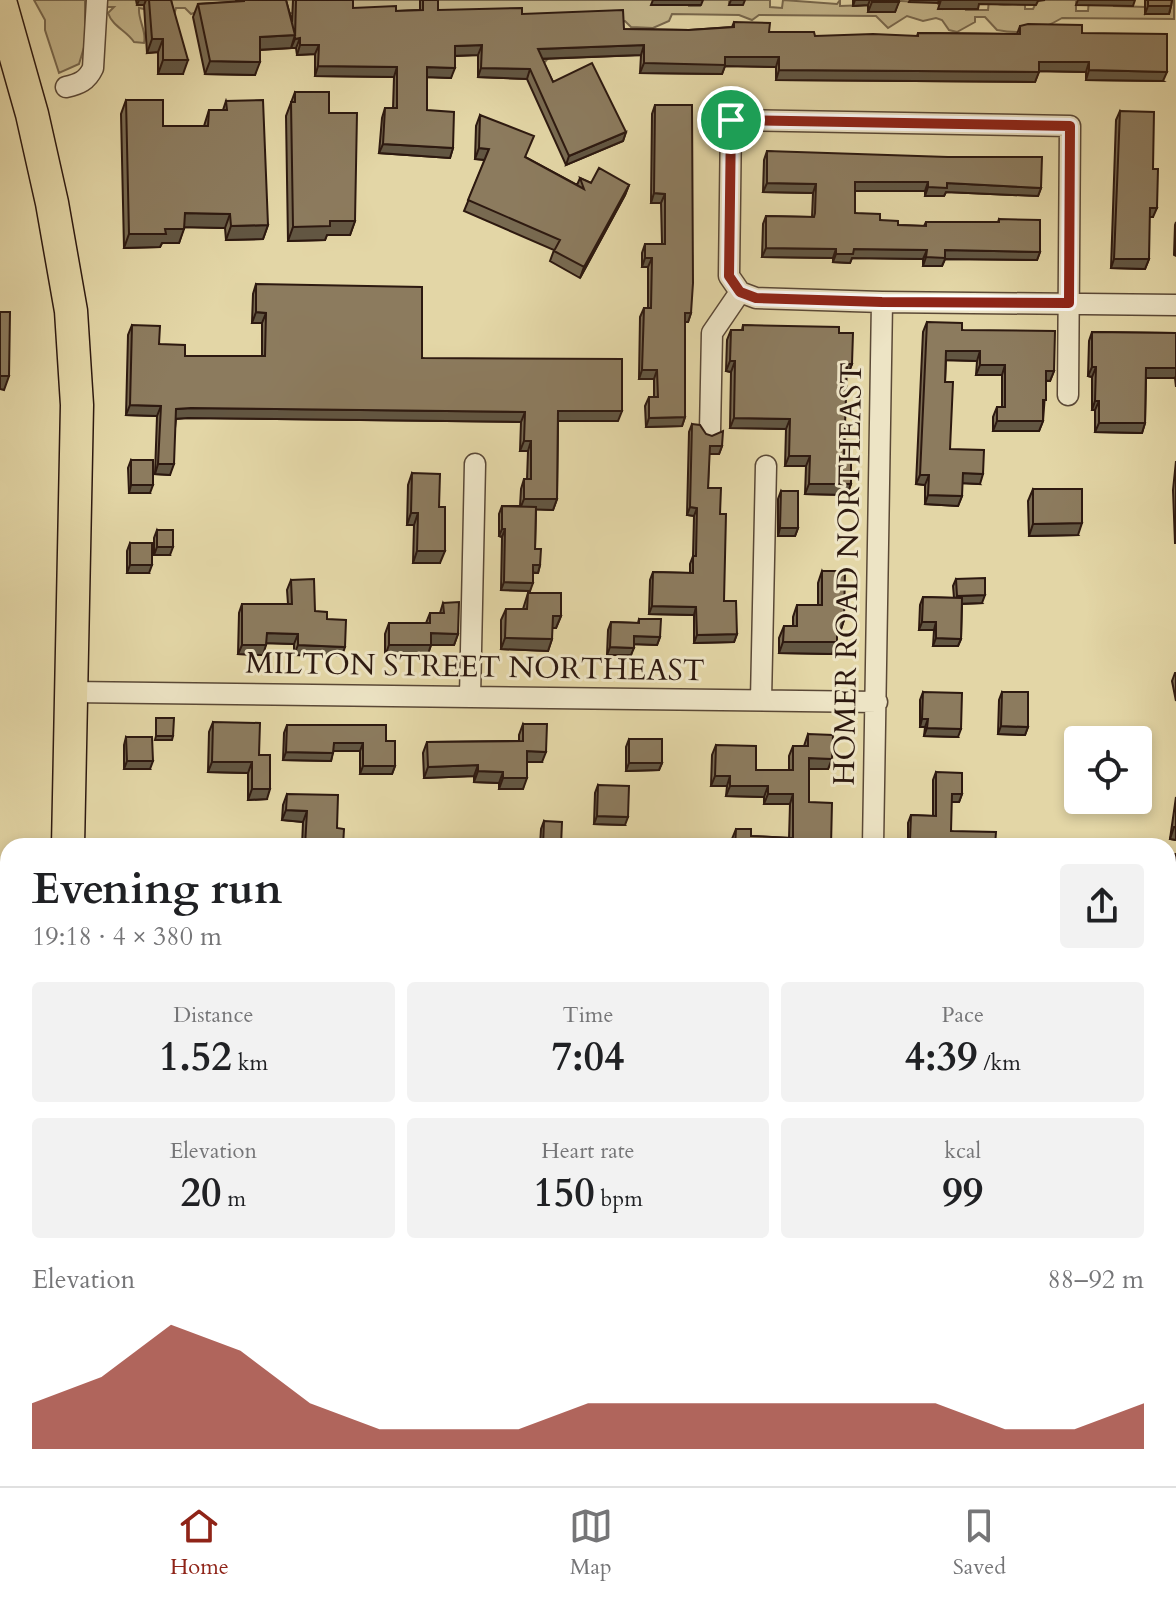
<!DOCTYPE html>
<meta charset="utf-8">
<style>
body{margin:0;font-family:Cardo,serif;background:#f2f2f2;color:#202124;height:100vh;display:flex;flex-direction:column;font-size:30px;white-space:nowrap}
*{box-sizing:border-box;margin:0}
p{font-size:26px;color:#757577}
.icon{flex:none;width:44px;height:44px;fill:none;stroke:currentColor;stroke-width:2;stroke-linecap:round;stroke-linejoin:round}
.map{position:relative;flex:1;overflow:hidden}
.drawer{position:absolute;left:0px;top:838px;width:1176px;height:648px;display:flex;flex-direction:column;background:#fff;border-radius:24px 24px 0 0;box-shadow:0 4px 12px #0003}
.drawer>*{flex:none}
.fabs{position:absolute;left:1064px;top:726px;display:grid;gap:16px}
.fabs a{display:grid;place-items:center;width:88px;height:88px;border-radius:8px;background:#fff;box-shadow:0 4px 12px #0003;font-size:40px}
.pin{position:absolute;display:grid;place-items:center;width:68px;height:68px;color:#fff;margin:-34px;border:4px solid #fff;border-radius:50%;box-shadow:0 2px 8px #0007}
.round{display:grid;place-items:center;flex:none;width:84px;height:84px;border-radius:8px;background:#f2f2f2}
.headline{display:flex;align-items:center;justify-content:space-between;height:136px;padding:0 32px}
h1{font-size:44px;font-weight:800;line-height:60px}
.metrics{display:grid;grid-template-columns:repeat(3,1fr);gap:12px;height:136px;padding:8px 32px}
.metrics div{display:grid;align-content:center;border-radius:8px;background:#f2f2f2;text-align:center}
.metrics b{font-size:40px;font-weight:800}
.metrics small{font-size:22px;font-weight:400}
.metrics p{font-size:22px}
.chart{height:224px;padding:16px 32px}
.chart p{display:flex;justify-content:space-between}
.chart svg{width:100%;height:144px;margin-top:8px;fill:#8f2418;opacity:.7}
.tabs{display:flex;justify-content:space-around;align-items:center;height:112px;border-top:2px solid #e0e0e0;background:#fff;font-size:22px;color:#757577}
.tabs a{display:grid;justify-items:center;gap:4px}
.tabs .on{color:#8f2418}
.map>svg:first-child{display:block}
.green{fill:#c4b68c;stroke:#78684e;stroke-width:2}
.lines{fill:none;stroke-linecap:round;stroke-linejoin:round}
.minor-casing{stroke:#5a4836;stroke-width:23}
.tertiary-casing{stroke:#5a4836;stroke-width:29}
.primary-casing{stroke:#2d1910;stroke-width:35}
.minor{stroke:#ede4c5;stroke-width:20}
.tertiary{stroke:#ede4c5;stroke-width:26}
.primary{stroke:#e3d6a6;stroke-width:32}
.wall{fill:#786a51;stroke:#2d1910;stroke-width:2}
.shaded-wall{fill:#625642;stroke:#2d1910;stroke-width:2}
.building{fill:#8c7b5e;stroke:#2d1910;stroke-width:2}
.route-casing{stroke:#fff;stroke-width:16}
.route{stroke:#8f2418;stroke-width:10}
.labels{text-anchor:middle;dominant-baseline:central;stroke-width:6;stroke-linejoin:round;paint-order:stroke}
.street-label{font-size:30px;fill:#2d1910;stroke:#ede4c5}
</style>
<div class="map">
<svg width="1176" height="1486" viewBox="0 0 1176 1486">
<rect width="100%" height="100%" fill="#e3d6a6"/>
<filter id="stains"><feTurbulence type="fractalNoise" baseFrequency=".0025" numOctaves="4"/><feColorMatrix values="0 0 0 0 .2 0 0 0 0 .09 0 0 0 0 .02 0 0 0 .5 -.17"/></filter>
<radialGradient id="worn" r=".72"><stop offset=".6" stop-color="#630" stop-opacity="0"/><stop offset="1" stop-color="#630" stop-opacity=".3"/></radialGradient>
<!-- green -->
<path class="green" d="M34,0H85V44L79,64L59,73L45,30V20Z
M107,0H689V6H700L701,0H729V3L736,0H770V7L782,8L783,0L837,4L840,0V6L868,5L869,12C880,12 883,5 893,1C902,0 921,4 938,0V4L943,9L966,0V10H988L989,0C1000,8 1013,5 1025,0V9H1033L1037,1L1039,0H1076V11H1088L1089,0H1114V6L1145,7V14L1169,0H1174V19L1062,18C1040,31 1022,35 997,30L985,17H975V22L957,32L949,30L942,20L936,18L923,21L907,16L888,28L876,16L759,15L752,20L739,15L672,14L669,21L653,28L631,27L625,21L616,23L550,56L545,62L526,69L518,62L286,12L200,11L191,14L185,8H176L174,15L139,8C138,21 147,31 144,43L134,42C126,30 113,27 108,13L114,7H106Z"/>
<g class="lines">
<defs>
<path id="minor" d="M66,87C79,84 87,81 93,68L97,0
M740,292L729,276L731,120L1070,126L1068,395
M740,292L756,298L882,302L1176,305
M710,431L712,333L740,292
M71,692L877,702
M470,697L475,464
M761,700L766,466
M873,846L882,302
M549,1486V1478
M757,1486V1478
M1136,1486V1478"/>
<path id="tertiary" d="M0,1231H8
M1168,1246H1176"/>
<path id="primary" d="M0,1L32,114L52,203L71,311L77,405L68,846
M53,1486V1478"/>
</defs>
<!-- minor casing -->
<use href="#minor" class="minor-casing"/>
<!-- tertiary casing -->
<use href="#tertiary" class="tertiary-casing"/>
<!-- primary casing -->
<use href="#primary" class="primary-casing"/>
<!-- minor -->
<use href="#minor" class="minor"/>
<!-- tertiary -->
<use href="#tertiary" class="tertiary"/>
<!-- primary -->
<use href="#primary" class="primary"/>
</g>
<!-- wall -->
<path class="wall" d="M136,0H171L183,74H158V52L147,53L144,5H137Z
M236,0H286L292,22L293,0H353V8L396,11L420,10V0H438V10L522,14L624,29L689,30L732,27L734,22L769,32L815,36H917L918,33L1017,34L1020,26L1082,33L1163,81L1086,80V72L1039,71L1035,82L776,80V67L725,66L722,74L640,73L641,55L542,59L553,82L626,132L623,141L566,165L527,79L478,77V55L455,56L451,78L427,77V110L453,148L450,158L379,153L382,118L385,108H393L394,77L315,76V54L297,55L296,48H291V47V48L260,50L255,75L205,74L193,17L198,4L237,2Z
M853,0H899L895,12H868V5L853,6Z
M1145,0H1172L1171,6L1169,14H1145Z
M295,92L329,113L355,221L350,235H327L325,240L288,241L286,116Z
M126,100L163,126H204L209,110H223L226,101L268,225L263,239L226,240L225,228L184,227L179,243H162L160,247L124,248L121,114Z
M655,105L691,313L688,322H685V417L682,426L646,427L645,406L649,397H654V379H639L640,317L644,308H648V267H642V253L645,244H662L661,203H651L652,114Z
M1120,111L1153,169V217H1149V259L1145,269L1111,268L1116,120Z
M480,115L525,157L577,185L580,178L591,183L629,185L625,195L580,278L550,261L554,250L464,211L485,160L475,159L476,126Z
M767,151L1041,188L1038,196L946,192L944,196H925V191H855V213L898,225L924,226L926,222H998L999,219L1040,252L1037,260L945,259L942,266H923V259L852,258L850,263L833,262V258L762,257L763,224L766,216L812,217L813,193L763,192L764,160Z
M1176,222V256L1174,255L1175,225Z
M256,284L422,358L618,421H558L557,499L553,510L536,509L535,549L540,565L538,573H533L530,591L501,590L502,537L499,536V514L502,506H520L521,489L524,479H527L528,451H520L521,422L188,418L176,419L170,475L155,474L157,416L126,415L128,335L132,325L159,344L185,356H262V323H252L253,294Z
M927,322L962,330L1054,371L1050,381H1046L1043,421L1039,431H993V417L997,407H1002V375H976L977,361L946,360L945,382L950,449L980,484L962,483V496L958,506L925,504V485L916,484L923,332Z
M743,325L839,333L852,364L848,374H846L844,456L851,484L847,495L805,494L806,466H785L786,429L730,428L731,372L726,371L727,340L731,330H742Z
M1092,332L1176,333V387L1175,378H1146L1145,423L1142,433L1095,432V410H1092V377L1088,376L1089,341Z
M692,424L722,446L719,454H709L708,488L720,514L724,601L737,634L734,642L694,643V615L649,614L650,580L653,572L690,573V564L693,556L694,516L687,515L689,432Z
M131,460L150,493H129L128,468Z
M1176,461V543H1175L1173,490Z
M412,473L439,507L440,563H413L414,525H407L408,485Z
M1033,489L1078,535L1029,536L1028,501Z
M781,491L798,528L795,536H778V499Z
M157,530L170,555H154V538Z
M130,543L149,573H127V551Z
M822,571L844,620L840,632H837V642L832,654L779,653V638L784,626H793V617L797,605H818V583Z
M956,579L982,603L962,604L961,639L958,646H933L934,630H919L920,605L923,597L954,598L953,586Z
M291,580L315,611L342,656L294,655V644L266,643L263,655L238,654L239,613L242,604H288L287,590Z
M528,593L561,616L556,628H552V639L548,651L501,649V620L506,609H523Z
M443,603L458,634L454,645H431L427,657L385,656V634L389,623H426L430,613H440Z
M639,619L660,637L657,645L634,644L631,655H607L608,630L611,622L638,623Z
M1175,673H1176V701L1172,681Z
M923,692L958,737L924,736L925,727H920V700Z
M1002,692L1028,727L1025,735L998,734L999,700Z
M213,722L259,755L267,799L248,800V773L208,772L209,732Z
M523,724L542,762H527L523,789H499V783L474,782V776L424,778L423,753L427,742L519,741V735Z
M287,725L386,741L395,766L392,774H360V751H333L331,761L283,760L284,733Z
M808,734L832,759L828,769H809V802L831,846H732V839L736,829L751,836L789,838L790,804H764V797L726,796L727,786H711L712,755L716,745L756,770H789V756L793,746H804Z
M126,737L150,769H124V745Z
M629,739L662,763L659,770L626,771V747Z
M936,772L962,794L959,802H951V831L995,846H908V823L911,815L933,816V780Z
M598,785L625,825L594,824L595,793Z
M287,794L337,828L343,846H302L303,822L282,820L283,805Z
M1176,797V840L1170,839Z
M544,821L561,846H540L541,829Z
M1176,854V914L1171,915L1168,900V864H1170L1173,855Z
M1173,972H1176V1076H1172V1022L1169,992V983Z
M1170,1154L1176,1186H1168V1161Z
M473,1478H513L511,1486H473Z
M589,1478H630V1486H589Z
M795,1478H832V1483L841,1486H794Z
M859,1478H917L915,1486H859Z
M942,1478H972V1486H940Z"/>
<!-- shaded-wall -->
<path class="shaded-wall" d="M139,0H146L144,5H137Z
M653,0H703L701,5H651Z
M731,0H745L743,5H729Z
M855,0H870L868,5L853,6Z
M910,0H939L938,3L909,2Z
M941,0H1045L1038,1L1036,5L979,4L978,9H938Z
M1078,0H1135L1133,6L1076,5Z
M872,2H899L895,12H868Z
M1148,6H1171L1169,14H1145Z
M295,35L291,48L255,50L260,37Z
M300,38L296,48H291L295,39Z
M152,39H163L158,52L147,53Z
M300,45H319L315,54L297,55Z
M482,45L478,55L451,56L455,46Z
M644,45L641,55L534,59L538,49Z
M725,57H779L776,67L725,66L722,74L640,73L644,63Z
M163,60H188L183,74H158Z
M210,61L260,62L255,75L205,74Z
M1039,62H1089L1086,72L1035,71Z
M318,66L397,67L394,77L315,76Z
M427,67L455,68L451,78L424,77Z
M481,68L530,69L527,79L478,77Z
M779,70L1039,72L1035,82L776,80Z
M1089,70L1167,72L1163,81L1086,80Z
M626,132L623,141L566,165L569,156Z
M383,144L453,148L450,158L379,153Z
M479,148L489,149L485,160L475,159Z
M855,182H928L925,191H852Z
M767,183L816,184L813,193L763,192Z
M947,183L1041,188L1038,196L946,192L944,196H925L928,187Z
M629,185L625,195L580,278L584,267Z
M654,193L665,194L661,203H651Z
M1150,208H1157L1153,217H1146Z
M185,213L230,214L225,228L179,227Z
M330,221H355L350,235H327L325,240L288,241L293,227Z
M268,225L263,239L226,240L231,226Z
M165,229H184L179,243H162L160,247L124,248L129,234Z
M766,248L836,249L833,258L762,257Z
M854,249L927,250L923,259L852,258L850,263L833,262L836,254Z
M945,250L1040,252L1037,260L945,259L942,266H923L926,257Z
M645,258H652L648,267H642Z
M1114,259H1149L1145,269L1111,268Z
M256,312L266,313L262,323H252Z
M685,313H691L688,322H682Z
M946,351H980L977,361L943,360Z
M730,361H735L731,372L726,371Z
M847,364H852L848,374H843Z
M980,365H1005L1002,375H976Z
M1092,367H1096L1092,377L1088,376Z
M1146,368H1176V376L1175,378H1143Z
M642,370H657L654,379H639Z
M1046,371H1054L1050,381L1042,380Z
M0,376H9L4,390L0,389Z
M1095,401H1099L1095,410H1092Z
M130,405L161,406L157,416L126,415Z
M191,408L525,412L521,422L188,418L172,419L176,409Z
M558,411H622L618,421H555Z
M685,417L682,426L646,427L649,418Z
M734,418L790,419L786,429L730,428Z
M997,421H1043L1039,431H993Z
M1099,423H1145L1142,433L1095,432Z
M524,441H531L528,451H520Z
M710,446H722L719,454H707Z
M789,456H810L806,466H785Z
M158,464H174L170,475L155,474Z
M963,473L983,474L980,484L959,483Z
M920,475H929L925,485L916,484Z
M809,484H851L847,495L805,494Z
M131,485H153L150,493H129Z
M928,495L962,496L958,506L925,504Z
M524,499H557L553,510L520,509Z
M690,507L697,508L694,516L687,515Z
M411,513H418L414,525H407Z
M1082,523L1078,535L1029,536L1033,524Z
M780,528H798L795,536H778Z
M502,529H505L502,537L499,536Z
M157,547H173L170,555H154Z
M417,551H445L440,563H413Z
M130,565H152L149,573H127Z
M533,565H540L538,573L530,572Z
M504,582L533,583L530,591L501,590Z
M985,595L982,603L954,604L957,596Z
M652,606L696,607L694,615L649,614Z
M553,616H561L556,628H548Z
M837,620H844L840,632L833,631Z
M922,622H936L934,630H919Z
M267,633L298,634L294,644L263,643Z
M431,633L458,634L454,645H427Z
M737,634L734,642L694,643L697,635Z
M634,636L660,637L657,645L631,644Z
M505,638L552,639L548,651L501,649Z
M936,638L961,639L958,646H933Z
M783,642H837L832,654L779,653Z
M242,645H266L263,655L238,654Z
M298,645L345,647L342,656L294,655Z
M389,645H431L427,657L385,656Z
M610,647L634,648L631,655H607Z
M922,719H928L925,727H920Z
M1001,726L1028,727L1025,735L998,734Z
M927,728L961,729L958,737L924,736Z
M156,736H173L172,740H155Z
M334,743H363L360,751H331Z
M527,751L546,752L542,762H523Z
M286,752L333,753L331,761L283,760Z
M809,758L832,759L828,769H805Z
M127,761H153L150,769H124Z
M212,762H252L248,773L208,772Z
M629,763H662L659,770L626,771Z
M478,765L474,776L424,778L428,767Z
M363,766H395L392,774H360Z
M478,771L503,772L499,783L474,782Z
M715,776H730L727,786H711Z
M503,778H527L523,789H499Z
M730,786H768L764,797L726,796Z
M252,789H270L267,799L248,800Z
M768,794H793L790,804H764Z
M952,794H962L959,802H949Z
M286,810L307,811L303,822L282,820Z
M597,816L628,817L625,825L594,824Z
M1174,827H1176V840L1170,839Z
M910,840H933L931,846H908Z
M1175,904L1176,914L1171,915Z
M1168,1011H1176L1172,1022H1168Z
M1176,1065V1076H1172Z
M0,1176H8L4,1186H0Z
M1171,1178H1176V1186H1168Z
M863,1478L917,1480L915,1486H860Z
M995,1478H1005L992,1486Z
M504,1480H513L511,1486H501Z"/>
<!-- building -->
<path class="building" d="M149,0H171L188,60H163V39H152Z
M244,0H286L295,35L260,37V62L210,61L198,4L244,1Z
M296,0H353V8L396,6V11L423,10V0H438V10L522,8V14L623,10L624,29L689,30L734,27V22L770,23L769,32H814L815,36L873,34L918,36V33L1020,34V26L1028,24L1082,25V33L1167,34V72L1089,70V62H1039V72L779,70V57H725V65L644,63V45L538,49L553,82L592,63L626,132L569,156L530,69L481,68L482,45L455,46V68L427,67V110L454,112L453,148L383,144L385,108H397V67L318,66L319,45H300V38L295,39Z
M872,0H899V2H872Z
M1148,0H1172L1171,6H1148Z
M295,92H329V113H357L355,221H330V226L293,227L291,102H295Z
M126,100H163V126H208L209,110H227L226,101L263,100L268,225L231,226L230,214L185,213L184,229H165L166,234H129Z
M655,105H692L693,283L691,313H685V417L649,418V397H658L657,370H642L644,308H651L652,258H645V244H665V194L654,193Z
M1120,111L1154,112L1153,169H1158L1157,208H1150L1149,259H1114Z
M480,115L534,136L525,157L584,189L580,178L591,183L599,168L629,185L584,267L554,251L560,240L468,200L489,149L479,148Z
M767,151L948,157H1042L1041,188L947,183V188L928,187V182H855V213L880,214V220L898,221V225L926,226V222H999V219L1040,220V252L945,250V258L926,257L927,250L854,249L853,254H836V249L766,248V216L814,217L815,213L816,184L767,183Z
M256,284L422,287V358L622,359V411H558L557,499H524V479H531V441H524L525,412L191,408L176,409L174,464H158L161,406L130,405L132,325L160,326L159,344L185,345V356H265L266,313L256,312Z
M0,312H10L9,376H0Z
M927,322L962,323V330L1055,331L1054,371H1046V400H1043V421H997V407H1005V365H980V351H946L945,382H953L950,449L984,450L983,474L963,473L962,496L928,495L929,475H920Z
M743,325L839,327V333H853L852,364H847L844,456H851V484H809L810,456H789L790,419L734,418L735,361H730L731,330H743Z
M1092,332L1176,333V368H1146L1145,423H1099V401H1095L1096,367H1092Z
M692,424L700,425L706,434L712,436L723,431L722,446H710L708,488H721L720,514H726L724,601H736L737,634L697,635L696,607L652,606L653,572L693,573V556H696L697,508L690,507Z
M131,460H153V485H131Z
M412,473L440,474L439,507H445V551H417L418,513H411Z
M1033,489H1082V523L1033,524Z
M781,491H798V528H780Z
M502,506L536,507L535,549H541L540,565H533V583L504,582L505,529H502Z
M157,530H173V547H157Z
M130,543H152V565H130Z
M822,571H845L844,620H837V642H783L784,626H797V605H822Z
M985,578V595L957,596L956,579Z
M314,579L315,611L327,612V619L346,620L345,647L298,645V634L267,633L266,645H242V604H292L291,580Z
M528,593H561V616H553L552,639L505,638L506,609H527Z
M923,597L962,598L961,639L936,638V622H922Z
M459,602L458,634L431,633V645H389V623H430V613H444L443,603Z
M639,619H661L660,637L634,636V648L610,647L611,622L639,623Z
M923,692L962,693L961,729L927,728L928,719H922Z
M1002,692H1028V727L1001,726Z
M156,718H174L173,736H156Z
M213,722L260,723L259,755H270V789H252V762H212Z
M523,724H547L546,752L527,751V778H503V772L478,771V765L428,767L427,742L523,741Z
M287,725H386V741H395V766H363V743H334L333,753L286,752Z
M808,734L833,735L832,759L809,758V802L832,803L831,846H735L736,829H751V836L793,838V794H768V786H730V776H715L716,745L756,746V770H793V746H808Z
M126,737H152L153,761H127Z
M629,739H662V763H629Z
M936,772L962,773V794H952L951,831L996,832L995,846H933V840H910L911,815L936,816Z
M598,785L629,786L628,817L597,816Z
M287,794L338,795L337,828L344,829L343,846H305L307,811L286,810Z
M544,821L562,822L561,846H543Z
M1176,854V904H1175L1171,883H1168V864H1175L1173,855Z
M1173,972H1176V1011H1168V992H1172Z
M0,1073H8V1176H0Z
M1170,1154H1176V1178H1171Z
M310,1478H354L352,1486H307Z
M477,1478H513V1480H504L503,1486H477Z
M594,1478H630V1486H594Z
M686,1478H714V1485L726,1486H681V1484H686Z
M798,1478H832V1483H841V1486H798Z
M863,1478H917V1480Z
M946,1478H972V1486H950Z
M1075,1478H1100V1486H1067V1482H1075Z"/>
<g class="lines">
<defs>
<path id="route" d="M731,120L1070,126L1069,303L882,302L756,298L740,292L729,276Z"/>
</defs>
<!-- route casing -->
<use href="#route" class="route-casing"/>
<!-- route -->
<use href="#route" class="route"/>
</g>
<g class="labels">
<!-- street labels -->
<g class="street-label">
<text transform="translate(848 574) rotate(-89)">HOMER ROAD NORTHEAST</text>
<text transform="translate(475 667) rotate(1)">MILTON STREET NORTHEAST</text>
</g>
</g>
<rect width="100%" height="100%" filter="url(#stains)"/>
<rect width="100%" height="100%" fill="url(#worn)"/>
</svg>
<div class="fabs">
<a><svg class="icon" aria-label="locate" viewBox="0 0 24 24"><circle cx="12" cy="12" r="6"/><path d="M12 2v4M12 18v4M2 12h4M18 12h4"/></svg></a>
</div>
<div class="pin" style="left:731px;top:120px;background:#1e9e55"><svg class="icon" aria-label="arrive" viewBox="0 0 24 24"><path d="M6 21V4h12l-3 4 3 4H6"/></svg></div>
<section class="drawer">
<div class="headline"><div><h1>Evening run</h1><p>19:18 · 4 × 380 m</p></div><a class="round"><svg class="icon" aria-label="share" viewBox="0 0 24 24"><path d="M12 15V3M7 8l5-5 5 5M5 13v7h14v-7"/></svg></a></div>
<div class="metrics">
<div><p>Distance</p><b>1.52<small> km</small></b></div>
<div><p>Time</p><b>7:04</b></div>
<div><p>Pace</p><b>4:39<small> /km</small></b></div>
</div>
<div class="metrics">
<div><p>Elevation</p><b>20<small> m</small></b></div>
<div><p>Heart rate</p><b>150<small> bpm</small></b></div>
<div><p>kcal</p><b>99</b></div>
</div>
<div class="chart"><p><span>Elevation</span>88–92 m</p>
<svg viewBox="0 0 160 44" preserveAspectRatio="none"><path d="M0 44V30L10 22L20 6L30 14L40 30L50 38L60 38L70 38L80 30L90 30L100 30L110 30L120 30L130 30L140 38L150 38L160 30V44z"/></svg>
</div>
</section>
</div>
<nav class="tabs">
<a class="on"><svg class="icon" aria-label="home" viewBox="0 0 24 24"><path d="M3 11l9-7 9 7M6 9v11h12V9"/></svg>Home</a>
<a><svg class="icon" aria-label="map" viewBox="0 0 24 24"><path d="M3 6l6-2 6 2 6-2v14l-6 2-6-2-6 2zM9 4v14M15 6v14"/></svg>Map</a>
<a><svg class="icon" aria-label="saved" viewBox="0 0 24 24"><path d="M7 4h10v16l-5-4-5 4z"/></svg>Saved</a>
</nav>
